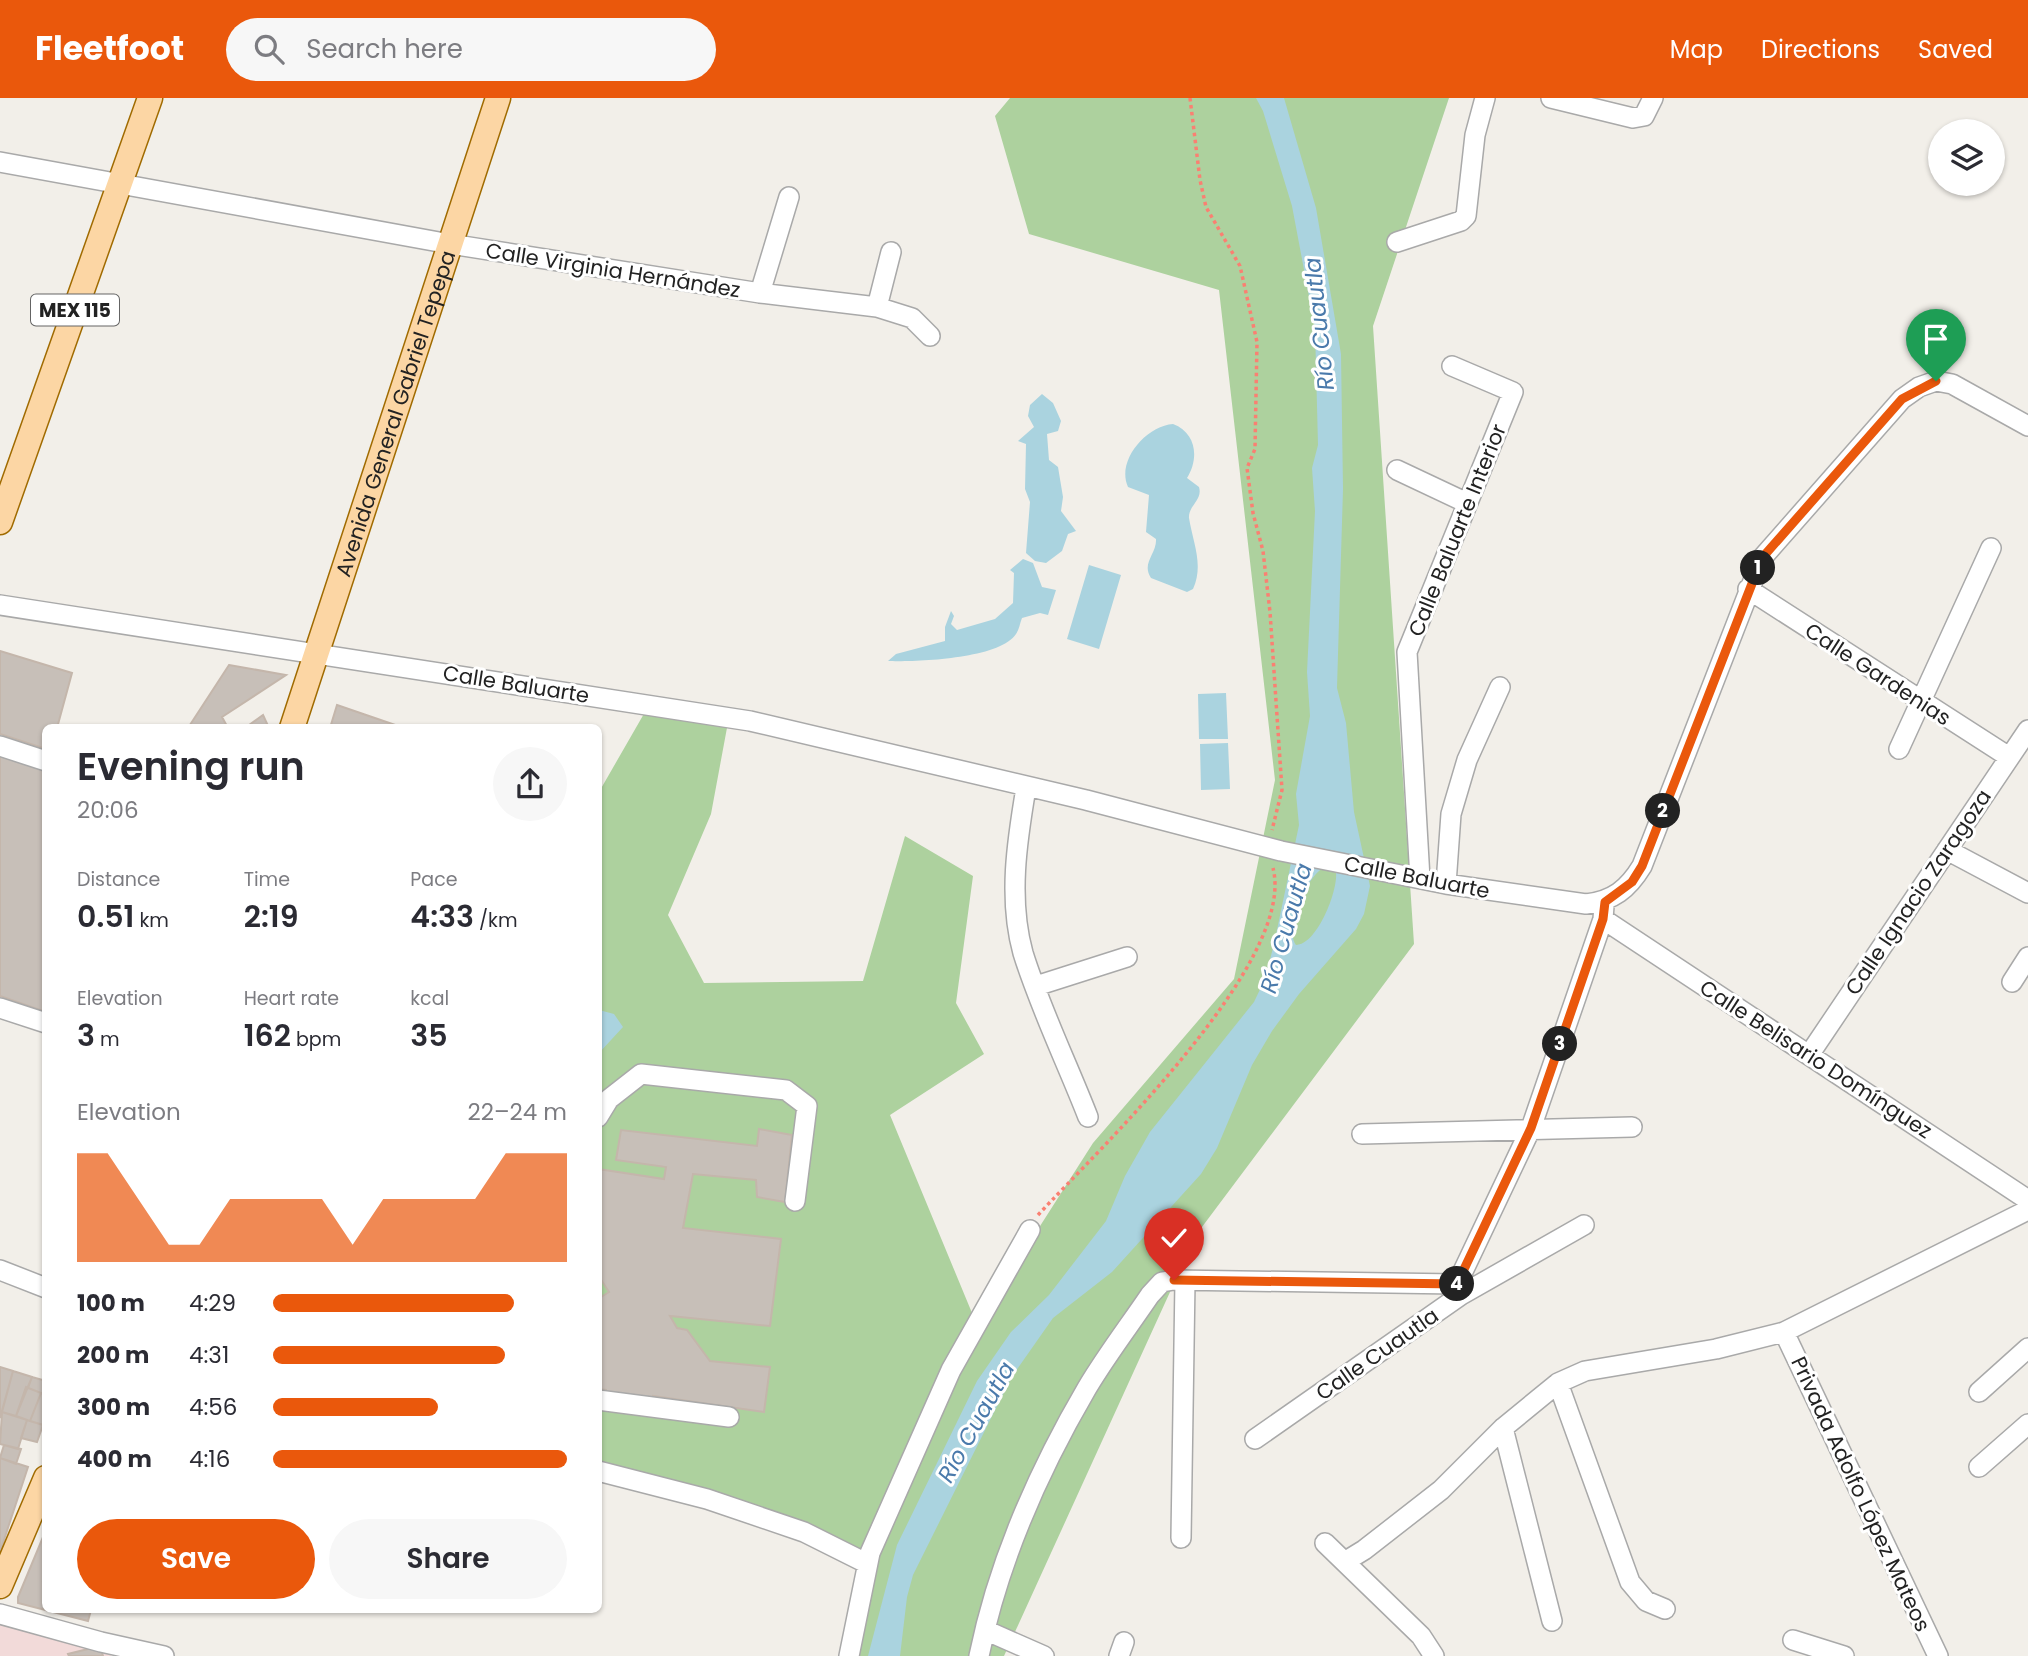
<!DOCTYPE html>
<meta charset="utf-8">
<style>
body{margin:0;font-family:Poppins,sans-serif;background:#f7f7f7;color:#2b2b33;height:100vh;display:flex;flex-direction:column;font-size:26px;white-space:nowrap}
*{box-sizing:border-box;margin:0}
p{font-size:23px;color:#7c7c81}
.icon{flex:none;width:38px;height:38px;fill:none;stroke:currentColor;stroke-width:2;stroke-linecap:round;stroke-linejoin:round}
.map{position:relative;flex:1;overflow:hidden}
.side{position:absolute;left:42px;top:626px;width:560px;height:889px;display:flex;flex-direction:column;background:#fff;border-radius:10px;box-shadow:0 2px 5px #0004}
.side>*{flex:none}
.controls{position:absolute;left:1928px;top:21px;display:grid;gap:14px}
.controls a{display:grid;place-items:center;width:77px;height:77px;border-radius:50%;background:#fff;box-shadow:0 2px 5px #0004;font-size:35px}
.pin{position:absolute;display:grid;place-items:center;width:60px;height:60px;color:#fff;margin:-72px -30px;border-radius:50% 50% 50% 0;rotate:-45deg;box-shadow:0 0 7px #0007}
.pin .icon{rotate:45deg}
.km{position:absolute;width:35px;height:35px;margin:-18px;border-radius:50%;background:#222;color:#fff;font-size:19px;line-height:35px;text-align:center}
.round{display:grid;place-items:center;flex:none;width:74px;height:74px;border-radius:37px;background:#f7f7f7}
.headline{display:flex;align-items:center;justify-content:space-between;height:119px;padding:0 35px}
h1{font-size:38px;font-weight:600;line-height:52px}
.figures{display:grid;grid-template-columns:repeat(3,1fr);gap:10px;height:119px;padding:7px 35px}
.figures div{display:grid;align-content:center}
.figures b{font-size:30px;font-weight:600}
.figures small{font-size:19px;font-weight:400}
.figures p{font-size:19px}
.chart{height:196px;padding:14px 35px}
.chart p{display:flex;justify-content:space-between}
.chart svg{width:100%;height:126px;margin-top:7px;fill:#ea580c;opacity:.7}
.cta{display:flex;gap:14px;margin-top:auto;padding:14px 35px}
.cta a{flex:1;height:80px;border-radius:42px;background:#ea580c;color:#fff;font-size:28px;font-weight:600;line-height:80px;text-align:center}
.cta a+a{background:#f7f7f7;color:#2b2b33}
ul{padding:0 35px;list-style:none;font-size:23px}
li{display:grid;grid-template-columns:112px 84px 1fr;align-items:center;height:52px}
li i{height:18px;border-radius:9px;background:#ea580c}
header{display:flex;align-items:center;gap:42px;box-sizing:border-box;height:98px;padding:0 35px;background:#ea580c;color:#fff}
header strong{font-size:33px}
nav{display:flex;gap:38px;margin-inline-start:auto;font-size:24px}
.search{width:490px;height:63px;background:#f7f7f7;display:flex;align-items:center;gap:18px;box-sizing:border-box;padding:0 24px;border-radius:38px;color:#7c7c81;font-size:26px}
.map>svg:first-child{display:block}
.commercial{fill:#f2dad9}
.forest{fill:#add19e}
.water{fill:#aad3df;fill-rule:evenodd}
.building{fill:#c7bfb8;stroke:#c4b6ab;stroke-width:2}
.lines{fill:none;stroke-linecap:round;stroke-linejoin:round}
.minor-casing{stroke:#a9a9a9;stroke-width:22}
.major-casing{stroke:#a06b00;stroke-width:27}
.path{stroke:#fa8072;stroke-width:3.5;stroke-dasharray:3.5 3.5;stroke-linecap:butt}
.minor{stroke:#fff;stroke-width:19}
.major{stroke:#fcd6a4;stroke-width:24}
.route-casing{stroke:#fff;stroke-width:14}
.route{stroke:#ea580c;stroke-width:9}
.labels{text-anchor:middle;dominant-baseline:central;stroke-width:6;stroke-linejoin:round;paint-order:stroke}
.shield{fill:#fff;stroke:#646464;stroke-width:2}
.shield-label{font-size:19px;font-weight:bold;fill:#222}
.street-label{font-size:21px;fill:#222;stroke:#fff}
.water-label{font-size:23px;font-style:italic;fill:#4a7aab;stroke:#fff}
</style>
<header>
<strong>Fleetfoot</strong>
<div class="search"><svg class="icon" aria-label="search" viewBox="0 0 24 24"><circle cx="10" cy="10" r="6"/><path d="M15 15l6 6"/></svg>Search here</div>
<nav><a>Map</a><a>Directions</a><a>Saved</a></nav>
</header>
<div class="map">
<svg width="2028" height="1558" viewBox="0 0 2028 1558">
<rect width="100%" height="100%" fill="#f2efe9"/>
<!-- commercial -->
<path class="commercial" d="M0,1516L108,1546L111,1558H0Z"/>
<!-- forest -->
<path class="forest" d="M1010,0H1449L1373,228L1414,846L1196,1137L1004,1558H850L870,1455L599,1373V694L649,607L729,619L711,716L668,817L704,885L863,883L905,738L973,778L956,905L984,956L890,1017L977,1227L1093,1045L1234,881L1275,682L1219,192L1029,136L995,18Z"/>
<!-- water -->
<path class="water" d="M1256,0H1284L1316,110L1341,256L1343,391L1337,590L1346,625L1354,714L1370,788L1364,816L1356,831L1299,896L1272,933L1252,967L1217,1050L1201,1076L1112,1174L1053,1220L1011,1280L913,1477L907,1499L900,1558H868L897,1447L977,1283L1011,1234L1049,1197L1106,1123L1125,1078L1150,1034L1254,904L1265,881L1274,846L1299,727L1296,696L1310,618L1307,574L1315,413L1312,370L1318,347L1315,230L1292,108L1263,13ZM1328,768L1336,775C1338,793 1317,847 1296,847C1283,831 1309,771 1328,768Z
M1042,296L1053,305L1061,323L1058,333L1047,336L1049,362L1058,369L1063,399L1061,413L1076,433L1068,436L1062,453L1046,465L1035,463L1026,455L1030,404L1025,391L1026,346L1018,343L1034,329L1028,318L1030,307Z
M1173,326C1197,335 1199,361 1187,380L1199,389C1203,402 1188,408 1189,420C1193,445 1204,467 1193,491L1187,494L1151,480C1141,465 1157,456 1156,441L1146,434L1149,397L1128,389C1116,363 1146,328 1173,326Z
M1023,461L1033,465L1042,489L1056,492L1048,517L1040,515L1022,520C1020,525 1019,532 1016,536C1000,561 916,564 888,563L896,556L945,543V529L951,513L954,518L951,526L957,532L995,521L1013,505L1014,475L1010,472Z
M1089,467L1121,477L1099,551L1067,541Z
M1226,595L1228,641H1199L1198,596Z
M1228,645L1230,691L1201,692L1200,646Z
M599,912L614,916L623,929L599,955Z"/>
<!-- building -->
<path class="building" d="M0,553L72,575L57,630H46V651L0,636Z
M229,567L286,577L222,619L228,630H188Z
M337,607L404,630H330Z
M263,617L269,630H245Z
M0,657L46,671V914L0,898Z
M759,1031L792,1037L785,1104L757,1099L756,1082L693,1076L683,1130L781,1141L770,1228L670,1218L677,1230L687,1232L710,1263L770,1269L764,1314L653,1298L650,1315L605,1309L606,1292L598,1291V1201L609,1194L598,1177V1071L664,1081L666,1069L616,1062L621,1032L757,1048Z
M0,1269L13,1273L0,1320Z
M13,1273L32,1279L16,1318L2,1314Z
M32,1279L46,1283V1297L28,1290Z
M26,1289L41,1295L30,1323L16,1318Z
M41,1295L46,1297L43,1327L30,1323Z
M2,1314L27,1322L18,1351L0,1346Z
M27,1322L43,1327L37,1344L21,1340Z
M4,1347L21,1351L16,1366L0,1360Z
M0,1360L28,1369L0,1454Z
M46,1432V1475L43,1483L46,1484V1512H91L88,1523L18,1505V1499Z
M100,1548L103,1558H69L68,1556Z"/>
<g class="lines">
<defs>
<path id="minor" d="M1551,0L1633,20L1644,18L1653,0
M0,64L450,146L760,195L877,209L912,220L930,238
M1397,144L1461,123L1466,118L1475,37L1485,0
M760,195L789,99
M877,209L891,154
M1397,372L1467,405
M1748,491L2009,659
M0,507L750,623L1086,702L1281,753L1446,786L1586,806C1613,803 1628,791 1642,768L1762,460L1902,301L1919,289L1936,283L1952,286L2028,328
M0,648L46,663
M1899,651L1991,450
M1026,690C1017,743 1008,801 1023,855C1040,910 1067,965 1088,1019
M1947,752L2028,795
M1420,781L1407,554L1513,294L1452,268
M1446,786L1451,716L1467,662L1500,589
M1603,821L2028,1102
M2012,884L2028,859
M1036,888L1127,859
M0,910L46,925
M1809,957L2028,632
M598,1019L609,1001L641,976L786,992L807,1008L795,1103
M1362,1036L1632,1029
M0,1172L46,1190
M1461,1196L1457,1186L1531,1030L1603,821L1604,808
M1784,1234L1938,1558
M1558,1285L1630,1484L1646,1503L1665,1511
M1979,1294L2028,1250
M598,1302L729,1319
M1503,1330L1552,1523
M1255,1341L1461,1197L1584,1127
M1979,1369L2028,1326
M598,1373L707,1401L804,1434L866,1465
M1181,1440L1185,1183
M1325,1445L1421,1538L1434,1558
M1346,1463L1364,1452L1441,1392L1503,1330L1558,1285L1585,1273L1716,1251L1784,1234L2028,1112
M0,1516L101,1544L164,1558
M985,1532L1044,1558
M1793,1542L1844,1558
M849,1558L870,1455L951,1272L1030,1132
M979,1558C998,1465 1039,1372 1087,1290C1106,1258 1129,1228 1150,1197L1162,1184L1174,1182L1457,1186
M1119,1558L1124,1544"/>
<g id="major">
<path d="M0,424L150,0"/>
<path id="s1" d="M292,630L498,0"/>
<path d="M0,1488L46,1380"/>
</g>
</defs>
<!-- minor casing -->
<use href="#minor" class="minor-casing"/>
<!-- major casing -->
<use href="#major" class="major-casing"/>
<!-- path -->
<path class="path" d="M1190,0L1200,82L1206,109L1240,168L1257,244L1255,351L1247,370L1253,415L1263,453L1270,514L1282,692L1272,732
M1038,1117C1099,1051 1297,864 1273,770"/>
<!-- minor -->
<use href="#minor" class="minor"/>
<!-- major -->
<use href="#major" class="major"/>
</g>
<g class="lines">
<defs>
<path id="route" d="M1174,1182L1457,1186L1531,1030L1603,821L1605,804L1632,784L1642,768L1762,460L1902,301L1936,283"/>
</defs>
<!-- route casing -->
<use href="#route" class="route-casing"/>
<!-- route -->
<use href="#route" class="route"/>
</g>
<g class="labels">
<!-- shield labels -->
<rect class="shield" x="31" y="196.5" width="88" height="31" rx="5"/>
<g class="shield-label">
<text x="75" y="212">MEX 115</text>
</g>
<!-- street labels -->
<g class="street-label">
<text transform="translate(613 172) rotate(9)">Calle Virginia Hernández</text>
<text stroke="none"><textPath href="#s1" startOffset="331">Avenida General Gabriel Tepepa</textPath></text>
<text transform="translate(1457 432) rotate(-68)">Calle Baluarte Interior</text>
<text transform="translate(1878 576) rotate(33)">Calle Gardenias</text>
<text transform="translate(516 586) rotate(9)">Calle Baluarte</text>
<text transform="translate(1417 779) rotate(11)">Calle Baluarte</text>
<text transform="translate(1918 794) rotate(-56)">Calle Ignacio Zaragoza</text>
<text transform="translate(1816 961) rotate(33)">Calle Belisario Domínguez</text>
<text transform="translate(1377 1256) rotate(-35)">Calle Cuautla</text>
<text transform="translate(1861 1396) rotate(65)">Privada Adolfo López Mateos</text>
</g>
<!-- water labels -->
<g class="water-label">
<text transform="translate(1319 226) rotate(-96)">Río Cuautla</text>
<text transform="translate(1286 830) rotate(-74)">Río Cuautla</text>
<text transform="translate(976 1324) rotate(-61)">Río Cuautla</text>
</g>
</g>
</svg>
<div class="controls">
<a><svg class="icon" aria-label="layers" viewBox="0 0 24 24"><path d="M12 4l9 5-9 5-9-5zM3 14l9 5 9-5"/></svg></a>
</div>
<div class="pin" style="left:1936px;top:283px;background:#1e9e55"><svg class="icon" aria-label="arrive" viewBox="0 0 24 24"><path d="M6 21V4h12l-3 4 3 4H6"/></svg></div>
<div class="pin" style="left:1174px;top:1182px;background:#d93025"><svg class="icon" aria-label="check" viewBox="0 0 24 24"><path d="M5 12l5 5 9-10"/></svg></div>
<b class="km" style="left:1758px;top:470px">1</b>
<b class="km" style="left:1663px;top:713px">2</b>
<b class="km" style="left:1560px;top:946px">3</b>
<b class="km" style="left:1457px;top:1186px">4</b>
<section class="side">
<div class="headline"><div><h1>Evening run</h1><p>20:06</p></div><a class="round"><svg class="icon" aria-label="share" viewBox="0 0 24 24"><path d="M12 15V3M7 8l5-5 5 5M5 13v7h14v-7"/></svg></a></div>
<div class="figures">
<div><p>Distance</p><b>0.51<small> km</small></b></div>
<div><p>Time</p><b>2:19</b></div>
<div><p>Pace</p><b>4:33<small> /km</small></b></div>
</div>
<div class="figures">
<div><p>Elevation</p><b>3<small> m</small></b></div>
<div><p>Heart rate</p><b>162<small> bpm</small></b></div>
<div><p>kcal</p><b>35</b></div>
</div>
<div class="chart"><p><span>Elevation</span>22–24 m</p>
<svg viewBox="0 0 160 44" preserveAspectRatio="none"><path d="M0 44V6L10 6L20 22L30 38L40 38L50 22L60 22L70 22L80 22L90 38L100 22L110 22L120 22L130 22L140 6L150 6L160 6V44z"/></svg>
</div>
<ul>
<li><b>100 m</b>4:29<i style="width:82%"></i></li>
<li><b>200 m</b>4:31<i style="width:79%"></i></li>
<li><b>300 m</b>4:56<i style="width:56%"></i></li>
<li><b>400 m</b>4:16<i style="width:100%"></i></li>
</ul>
<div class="cta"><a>Save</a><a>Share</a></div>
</section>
</div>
